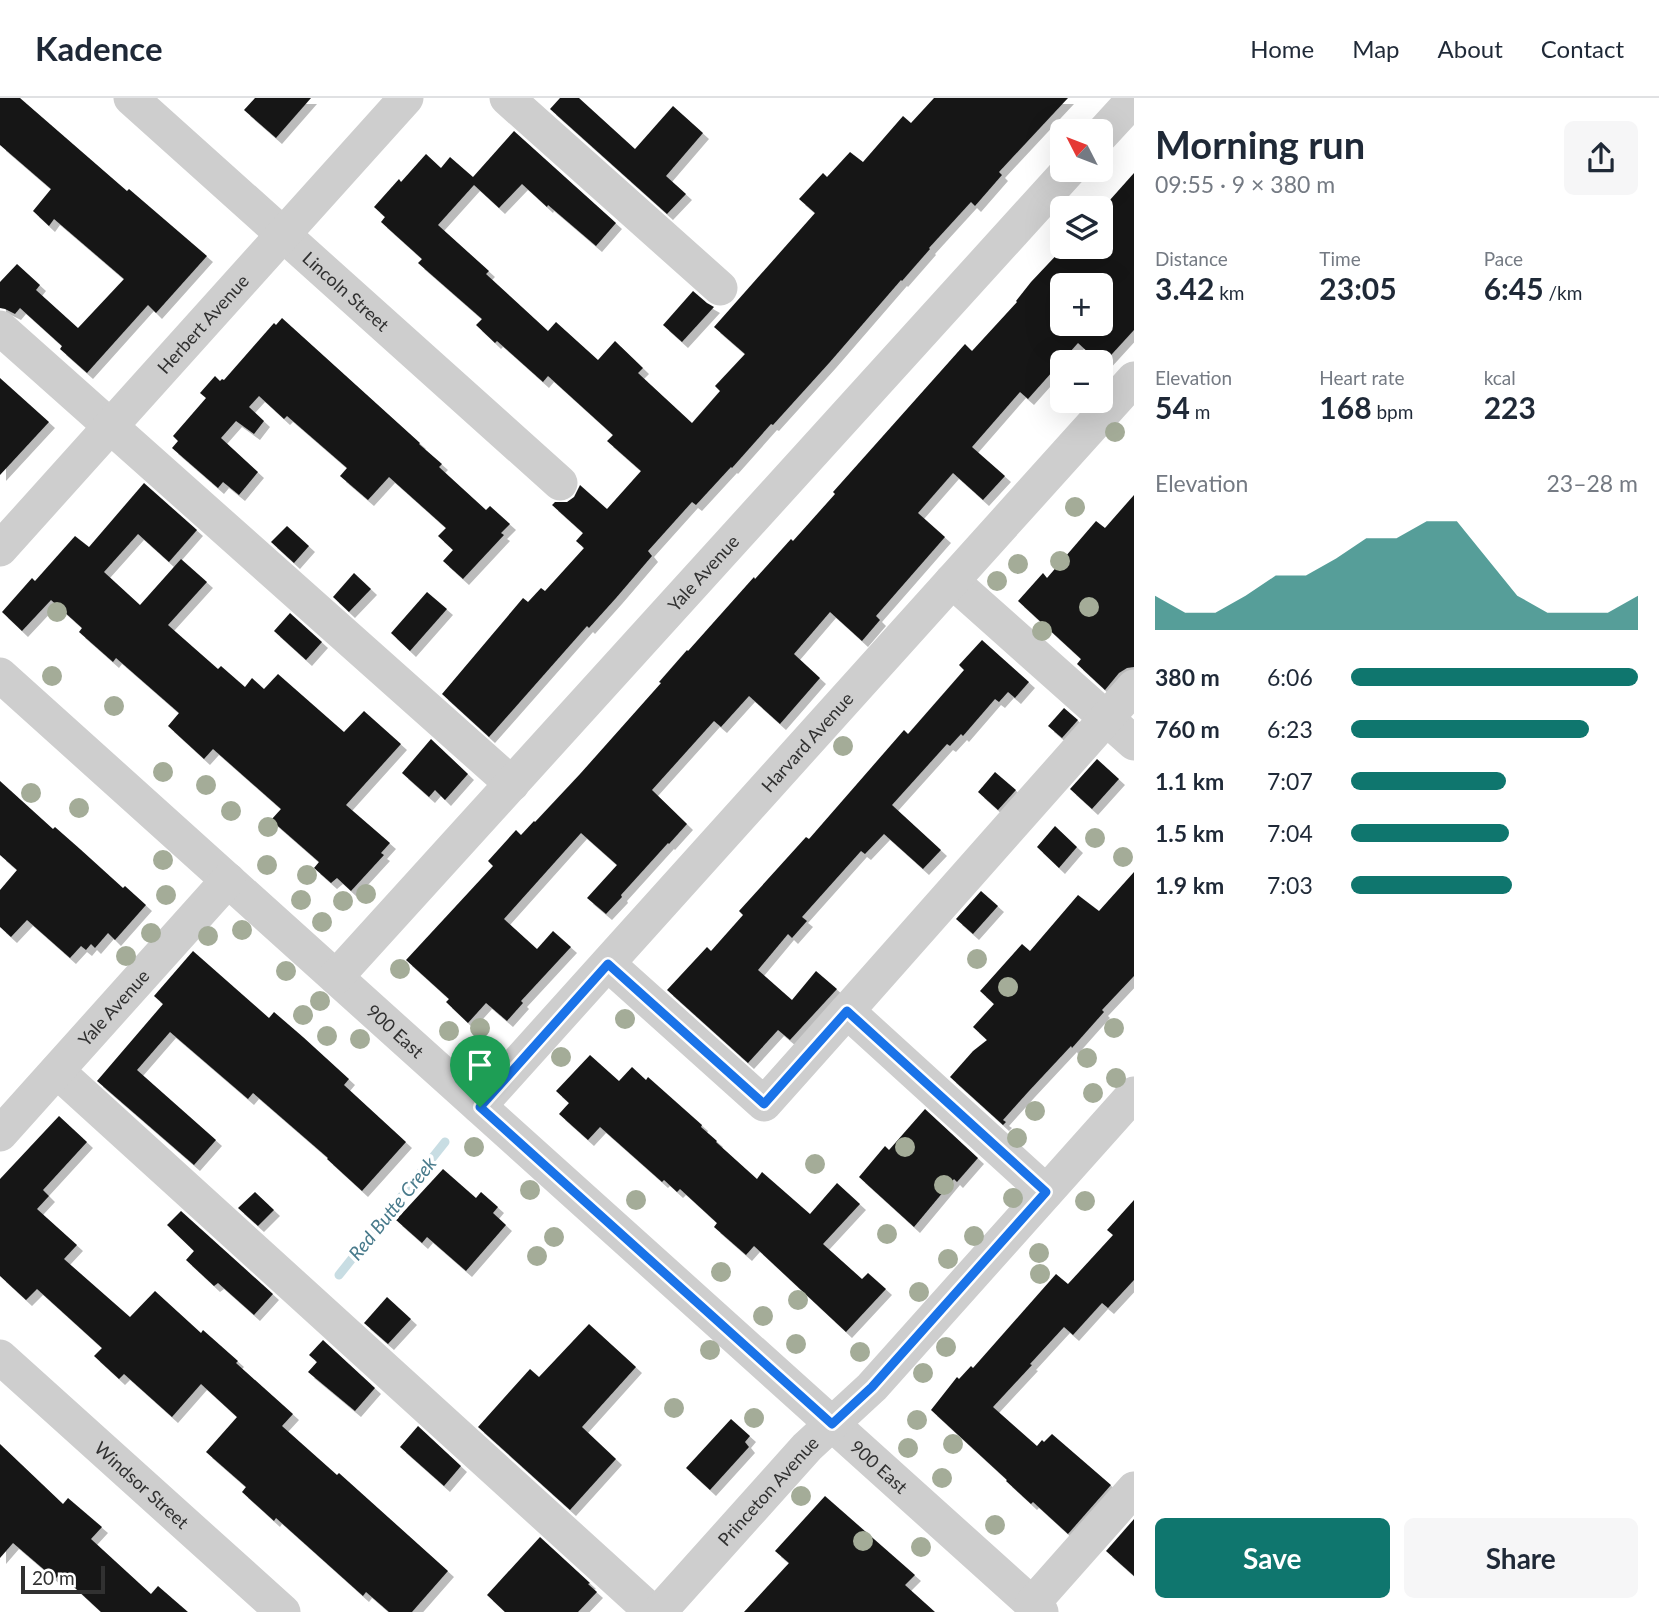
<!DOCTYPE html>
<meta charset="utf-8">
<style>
body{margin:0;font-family:Lato,sans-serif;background:#f6f6f7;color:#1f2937;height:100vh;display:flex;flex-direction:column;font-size:26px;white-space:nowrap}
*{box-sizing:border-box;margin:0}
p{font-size:23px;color:#747a83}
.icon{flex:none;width:38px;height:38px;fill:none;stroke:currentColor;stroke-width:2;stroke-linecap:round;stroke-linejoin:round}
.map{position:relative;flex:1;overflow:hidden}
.details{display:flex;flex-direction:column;background:#fff;width:525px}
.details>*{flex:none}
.needle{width:46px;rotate:312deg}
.buttons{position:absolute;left:1050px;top:21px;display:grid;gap:14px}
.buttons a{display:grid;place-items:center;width:63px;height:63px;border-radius:10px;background:#fff;box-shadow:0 7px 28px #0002;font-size:35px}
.scale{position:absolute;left:21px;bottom:18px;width:84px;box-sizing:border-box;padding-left:7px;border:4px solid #313131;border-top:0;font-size:19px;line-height:24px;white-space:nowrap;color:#313131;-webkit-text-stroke:5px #fff;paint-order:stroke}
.pin{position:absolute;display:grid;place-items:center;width:60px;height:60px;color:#fff;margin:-72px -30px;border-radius:50% 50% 50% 0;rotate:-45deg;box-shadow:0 0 7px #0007}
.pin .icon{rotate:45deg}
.round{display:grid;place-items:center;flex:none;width:74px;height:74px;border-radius:10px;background:#f6f6f7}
.summary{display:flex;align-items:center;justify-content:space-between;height:119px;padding:0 21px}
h1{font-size:38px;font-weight:700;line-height:52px}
.metrics{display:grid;grid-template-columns:repeat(3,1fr);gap:10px;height:119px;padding:7px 21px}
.metrics div{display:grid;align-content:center}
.metrics b{font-size:30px;font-weight:700}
.metrics small{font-size:19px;font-weight:400}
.metrics p{font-size:19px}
.chart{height:196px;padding:14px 21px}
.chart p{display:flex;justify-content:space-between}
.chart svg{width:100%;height:126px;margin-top:7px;fill:#0f766e;opacity:.7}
.action{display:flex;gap:14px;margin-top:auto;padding:14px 21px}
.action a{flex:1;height:80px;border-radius:10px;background:#0f766e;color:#fff;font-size:28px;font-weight:700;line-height:80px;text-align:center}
.action a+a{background:#f6f6f7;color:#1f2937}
ul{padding:0 21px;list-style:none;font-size:23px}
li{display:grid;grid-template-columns:112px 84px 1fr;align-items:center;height:52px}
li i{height:18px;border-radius:9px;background:#0f766e}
header{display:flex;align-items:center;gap:42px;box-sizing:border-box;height:98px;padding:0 35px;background:#fff;border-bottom:2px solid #e0e1e3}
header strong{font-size:33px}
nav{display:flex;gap:38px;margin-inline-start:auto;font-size:24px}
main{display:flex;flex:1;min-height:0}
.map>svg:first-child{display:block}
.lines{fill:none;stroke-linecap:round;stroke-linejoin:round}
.stream{stroke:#c8dde3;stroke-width:9}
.building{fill:#181818;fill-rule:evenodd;filter:url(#shadow)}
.minor{stroke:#cecece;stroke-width:35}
.tree{fill:#a4ac98}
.route-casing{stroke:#fff;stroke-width:14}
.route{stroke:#1a73e8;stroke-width:9}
.labels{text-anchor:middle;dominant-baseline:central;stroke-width:7;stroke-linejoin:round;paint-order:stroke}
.street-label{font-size:18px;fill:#313131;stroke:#fff}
.water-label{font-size:19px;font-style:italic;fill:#487a8b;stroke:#fff}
</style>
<header>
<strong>Kadence</strong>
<nav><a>Home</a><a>Map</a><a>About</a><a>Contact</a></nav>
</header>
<main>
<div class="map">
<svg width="1134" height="1514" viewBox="0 0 1134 1514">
<defs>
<filter id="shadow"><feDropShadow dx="6" dy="6" stdDeviation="0" flood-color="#0004"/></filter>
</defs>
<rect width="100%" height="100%" fill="#fff"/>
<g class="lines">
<!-- stream -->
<path class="stream" d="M339,1177L445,1044"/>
</g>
<!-- building -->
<path class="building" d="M0,0H20L127,93L129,91L207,158L156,215L148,207L87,275L60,251L62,248L20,210L15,216L5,211L0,210V184L17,166L40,187L36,192L78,230L124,181L54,121L49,128L33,113L51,91L0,47Z
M255,0H311L276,40L244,12Z
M560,0H579L635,51L673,8L703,35L666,78L686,96L667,116L550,11Z
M934,0H1068L999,74L1002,77L975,108L971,104L929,150L930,151L902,183L901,182L830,264L773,327L771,326L732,370L731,369L696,407L692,404L648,453L652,458L616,500L589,530L587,528L489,639L442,596L523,500L528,504L541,490L545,493L584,450L576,443L583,435L552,407L555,404H567L574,399L580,387L607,411L641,373L607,343L613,337L548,278L543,284L497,243L495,245L476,227L482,221L418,165L422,161L381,124L385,119L374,109L399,81L401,84L426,56L441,70L450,59L473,79L514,33L616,125L596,148L548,107L547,109L522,86L499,110L474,87L438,127L489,173L486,176L548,233L556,224L598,262L615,243L643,270L638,275L692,325L720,293L715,288L745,256L714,229L815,115L799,101L823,75L827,79L850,54L863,64L903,18L911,25Z
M1134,75V232L1102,267L1078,245L1028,301L1020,294L972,349L1005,378L983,402L953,375L918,415L945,439L876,518L880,522L862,543L830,514L794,556L820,580L780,626L749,598L721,629L714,623L652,692L687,726L669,746L668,745L621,797L622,799L606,816L587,800L617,767L581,735L504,821L537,851L553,833L571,849L521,903L523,905L507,923L486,905L468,925L446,904L449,901L406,862L493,768L488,763L516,732L521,737L534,723L535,724L580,676L661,585L659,584L687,552L688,553L754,479L755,481L791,441L793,443L835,396L833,394L965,246L972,253L1017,204L1016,203L1031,184L1064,149H1101V112ZM1062,187H1101V226H1062Z
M693,193L707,205L714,209L682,244L663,227Z
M282,220L420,345L419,346L442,366L439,369L486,412L490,408L510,426L501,435L504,437L463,481L443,463L453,452L438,438L446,430L389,379L368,402L340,378L347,370L287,318L284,321L259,298L249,309L264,323L254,336L236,323L221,340L258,374L239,397L223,384L218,390L172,350L178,343L173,338L206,300L200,295L215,278L220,283L222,281L224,282L274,225L276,227Z
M0,280L49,324L0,377Z
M144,385L197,432L169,464L138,436L104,474L140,507L181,461L207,484L168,527L218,571L221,568L245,589L252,580L264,591L278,576L344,634L364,613L401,646L346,707L390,745L381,755L384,757L351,793L337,780L331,785L314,770L319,764L271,722L281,711L213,651L204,661L168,628L179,615L116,560L113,564L79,534L82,530L51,502L22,533L2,514L32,480L35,483L75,438L89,449Z
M1134,397V569L1127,570L1119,575L1105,592L1077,566L1081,561L1018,503L1043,475L1047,480L1096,423L1105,430Z
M287,428L309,448L294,465L271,444Z
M354,475L371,491L349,514L333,499Z
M427,494L447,511L410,553L391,535Z
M290,515L322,544L306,562L274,533Z
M982,542L1029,584L1015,600L1008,594L999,604L995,601L963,638L961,636L950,648L947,646L892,707L941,752L923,771L884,736L865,756L861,753L802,819L807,823L792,840L788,836L758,872L792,902L816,873L837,891L790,942L778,932L748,965L667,892L707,849L711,853L743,817L739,813L806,739L809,741L904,632L908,636L964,572L959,567Z
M1064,610L1078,622L1062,640L1048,628Z
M431,641L468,676L445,702L435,692L429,699L402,675Z
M1097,661L1119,681L1092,711L1070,691Z
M995,674L1016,692L998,712L978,694Z
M0,683L53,731L55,729L80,751L123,790L125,788L146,807L115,842L108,835L95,850L91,846L86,852L81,848L70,860L27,822L11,839L0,829V792L17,772L0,757Z
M1055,728L1077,749L1059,770L1037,749Z
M1134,774V878L1102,912L1104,914L1072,950L1071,948L1029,993L1003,1022L1006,1024L1003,1027L950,979L973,953L987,942L973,929L994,906L980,893L1022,846L1030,853L1078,797L1099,813Z
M981,793L998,808L973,836L956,821Z
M193,853L269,920L274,914L303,939L349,981L344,987L406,1044L362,1093L327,1061L328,1060L253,995L248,1001L170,934L137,972L216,1042L194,1067L97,983L163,906L154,898Z
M590,957L619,983L632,969L646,982L648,979L702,1027L701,1029L717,1043L716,1044L757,1081L762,1074L810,1116L837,1085L860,1106L823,1146L862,1181L868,1175L886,1191L846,1234L754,1148L746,1157L714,1129L717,1125L680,1091L677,1094L664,1082L662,1084L600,1029L588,1042L559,1016L569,1005L556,993Z
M925,1011L978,1060L957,1084L954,1081L914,1129L859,1079L885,1048L889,1052Z
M59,1018L87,1044L43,1092L49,1098L37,1111L77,1147L64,1161L130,1219L155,1193L201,1235L203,1232L238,1263L236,1265L293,1316L282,1328L337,1377L339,1375L448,1473L412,1514H389L366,1494L363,1498L276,1420L274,1423L242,1394L246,1389L206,1354L237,1319L201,1286L172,1319L124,1276L119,1281L94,1258L102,1250L37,1191L26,1202L0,1178V1081Z
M443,1071L476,1100L481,1094L498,1109L493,1115L506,1127L466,1173L427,1139L422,1145L396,1122Z
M255,1094L274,1112L258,1128L238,1110Z
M1134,1102V1182L1108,1210L1102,1205L1073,1237L1064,1229L1030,1266L1032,1267L993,1309L1037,1348L1042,1342L1044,1344L1052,1336L1111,1387L1068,1436L1033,1404L1031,1406L1006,1383L1007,1382L931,1312L957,1279L959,1281L971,1268L973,1270L1056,1176L1068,1186L1113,1137L1107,1132Z
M181,1113L273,1196L254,1217L218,1185L214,1188L186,1162L194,1153L167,1127Z
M387,1199L411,1221L388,1246L364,1225Z
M589,1226L636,1269L582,1329L616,1361L570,1412L478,1329L530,1271L539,1279Z
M323,1242L375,1290L355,1313L308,1274L317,1264L309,1257Z
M731,1321L750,1338L745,1344L749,1349L710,1392L686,1370Z
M418,1328L461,1368L444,1388L400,1349Z
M0,1346L63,1406L68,1400L102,1429L91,1441L151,1496L158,1488L188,1514H101L60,1476L55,1481L13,1445L0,1460Z
M825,1398L915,1477L905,1487L935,1514H744L789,1465L775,1453Z
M1134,1421V1478L1106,1453Z
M540,1439L590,1485L588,1486L597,1494L578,1514H505L487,1497Z"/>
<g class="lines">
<!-- minor -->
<g class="minor">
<path id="s1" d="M131,0L560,385"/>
<path d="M507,0L720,190"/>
<path d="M1101,37L1134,1"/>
<path d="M0,230L512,686"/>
<path id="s2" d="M0,451L406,0"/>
<path d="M952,483L1134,645"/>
<path id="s3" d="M0,577L1041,1514"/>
<path d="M608,866L764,1006L847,913"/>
<path id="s4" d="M336,879L1069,72"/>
<path d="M57,973L652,1514"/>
<path id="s5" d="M479,1008L1134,281"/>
<path id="s6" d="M0,1036L228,782"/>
<path d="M1046,1094L847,913L1134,589"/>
<path id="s7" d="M0,1259L283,1514"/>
<path d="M1032,1506L1134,1391"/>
<path id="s8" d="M659,1514L807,1349L872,1289L1134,996"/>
</g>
</g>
<!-- trees -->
<g class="tree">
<circle cx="1115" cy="334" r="10"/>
<circle cx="1075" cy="409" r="10"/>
<circle cx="1060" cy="463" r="10"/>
<circle cx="1018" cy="466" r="10"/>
<circle cx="997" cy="483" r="10"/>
<circle cx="1089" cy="509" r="10"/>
<circle cx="57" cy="514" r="10"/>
<circle cx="1042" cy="533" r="10"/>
<circle cx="52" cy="578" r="10"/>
<circle cx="114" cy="608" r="10"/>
<circle cx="843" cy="648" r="10"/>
<circle cx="163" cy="674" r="10"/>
<circle cx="206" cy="687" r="10"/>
<circle cx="31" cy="695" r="10"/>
<circle cx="79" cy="710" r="10"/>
<circle cx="231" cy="713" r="10"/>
<circle cx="268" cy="729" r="10"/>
<circle cx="1095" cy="740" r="10"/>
<circle cx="1123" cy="759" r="10"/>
<circle cx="163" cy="762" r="10"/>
<circle cx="267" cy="767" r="10"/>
<circle cx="307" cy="777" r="10"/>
<circle cx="366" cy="796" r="10"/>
<circle cx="166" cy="797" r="10"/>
<circle cx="301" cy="802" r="10"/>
<circle cx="343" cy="803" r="10"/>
<circle cx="322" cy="824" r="10"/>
<circle cx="242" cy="832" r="10"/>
<circle cx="151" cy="835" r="10"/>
<circle cx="208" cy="838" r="10"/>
<circle cx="126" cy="858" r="10"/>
<circle cx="977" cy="861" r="10"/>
<circle cx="400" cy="871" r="10"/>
<circle cx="286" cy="873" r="10"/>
<circle cx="1008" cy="889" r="10"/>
<circle cx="320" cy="903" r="10"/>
<circle cx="303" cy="917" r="10"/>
<circle cx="625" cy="921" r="10"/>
<circle cx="480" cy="930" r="10"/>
<circle cx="1114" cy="930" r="10"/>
<circle cx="449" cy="933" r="10"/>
<circle cx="327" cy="938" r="10"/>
<circle cx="360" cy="941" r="10"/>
<circle cx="561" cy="959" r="10"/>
<circle cx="1087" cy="960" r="10"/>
<circle cx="1116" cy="980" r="10"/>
<circle cx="1093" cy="995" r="10"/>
<circle cx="1035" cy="1013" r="10"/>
<circle cx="1017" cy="1040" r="10"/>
<circle cx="474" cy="1049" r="10"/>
<circle cx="905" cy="1049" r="10"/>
<circle cx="815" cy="1066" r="10"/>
<circle cx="944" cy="1087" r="10"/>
<circle cx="530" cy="1092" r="10"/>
<circle cx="1013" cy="1100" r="10"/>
<circle cx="636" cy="1102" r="10"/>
<circle cx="1085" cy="1103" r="10"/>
<circle cx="887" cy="1136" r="10"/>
<circle cx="974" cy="1138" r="10"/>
<circle cx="554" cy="1139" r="10"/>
<circle cx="1039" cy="1155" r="10"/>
<circle cx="537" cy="1158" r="10"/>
<circle cx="948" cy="1161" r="10"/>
<circle cx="721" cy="1174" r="10"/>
<circle cx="1040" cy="1176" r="10"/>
<circle cx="919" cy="1194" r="10"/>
<circle cx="798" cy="1202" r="10"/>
<circle cx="763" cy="1218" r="10"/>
<circle cx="796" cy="1246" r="10"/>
<circle cx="946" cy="1249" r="10"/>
<circle cx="710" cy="1252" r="10"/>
<circle cx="860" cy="1254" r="10"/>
<circle cx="923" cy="1275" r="10"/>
<circle cx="674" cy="1310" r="10"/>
<circle cx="754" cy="1320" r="10"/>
<circle cx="917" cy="1322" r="10"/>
<circle cx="953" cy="1346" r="10"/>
<circle cx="908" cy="1350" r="10"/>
<circle cx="942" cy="1380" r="10"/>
<circle cx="801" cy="1398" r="10"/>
<circle cx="995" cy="1427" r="10"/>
<circle cx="863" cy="1443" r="10"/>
<circle cx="921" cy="1449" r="10"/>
</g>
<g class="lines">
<defs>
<path id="route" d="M608,866L764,1006L847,913L1046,1094L872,1289L832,1326L480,1009Z"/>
</defs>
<!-- route casing -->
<use href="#route" class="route-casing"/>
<!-- route -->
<use href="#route" class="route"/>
</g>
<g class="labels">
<!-- street labels -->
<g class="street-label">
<text stroke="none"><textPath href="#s1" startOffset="289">Lincoln Street</textPath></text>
<text stroke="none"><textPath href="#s2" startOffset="303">Herbert Avenue</textPath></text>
<text stroke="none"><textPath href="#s4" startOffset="546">Yale Avenue</textPath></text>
<text stroke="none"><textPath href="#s5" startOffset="490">Harvard Avenue</textPath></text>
<text stroke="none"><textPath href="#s6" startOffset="170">Yale Avenue</textPath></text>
<text stroke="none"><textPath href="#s3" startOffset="532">900 East</textPath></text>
<text stroke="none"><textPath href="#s3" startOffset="1183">900 East</textPath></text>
<text stroke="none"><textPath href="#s7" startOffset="191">Windsor Street</textPath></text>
<text stroke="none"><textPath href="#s8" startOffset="163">Princeton Avenue</textPath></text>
</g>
<!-- water labels -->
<g class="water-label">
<text transform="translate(392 1110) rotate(-51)">Red Butte Creek</text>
</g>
</g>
</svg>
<div class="buttons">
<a><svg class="needle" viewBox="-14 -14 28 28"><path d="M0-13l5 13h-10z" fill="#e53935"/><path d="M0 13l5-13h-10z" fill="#747a83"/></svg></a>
<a><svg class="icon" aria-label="layers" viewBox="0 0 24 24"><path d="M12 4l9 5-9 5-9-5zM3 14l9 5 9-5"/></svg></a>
<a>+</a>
<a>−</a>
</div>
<div class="scale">20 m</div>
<div class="pin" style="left:480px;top:1009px;background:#1e9e55"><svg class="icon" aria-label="arrive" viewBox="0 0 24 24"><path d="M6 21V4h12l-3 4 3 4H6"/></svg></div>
</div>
<section class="details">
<div class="summary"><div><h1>Morning run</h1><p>09:55 · 9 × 380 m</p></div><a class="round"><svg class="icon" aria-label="share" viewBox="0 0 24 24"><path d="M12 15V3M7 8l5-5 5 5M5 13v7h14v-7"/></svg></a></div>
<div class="metrics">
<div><p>Distance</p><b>3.42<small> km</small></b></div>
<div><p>Time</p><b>23:05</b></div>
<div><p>Pace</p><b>6:45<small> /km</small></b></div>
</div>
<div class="metrics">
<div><p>Elevation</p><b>54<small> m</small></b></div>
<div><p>Heart rate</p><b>168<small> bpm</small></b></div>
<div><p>kcal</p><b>223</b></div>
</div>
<div class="chart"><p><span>Elevation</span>23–28 m</p>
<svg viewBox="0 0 160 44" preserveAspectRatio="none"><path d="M0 44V32L10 38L20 38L30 32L40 25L50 25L60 19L70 12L80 12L90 6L100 6L110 19L120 32L130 38L140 38L150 38L160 32V44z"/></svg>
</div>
<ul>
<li><b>380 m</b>6:06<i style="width:100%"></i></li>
<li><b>760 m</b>6:23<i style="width:83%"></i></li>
<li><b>1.1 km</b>7:07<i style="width:54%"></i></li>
<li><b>1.5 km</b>7:04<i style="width:55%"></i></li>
<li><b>1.9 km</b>7:03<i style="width:56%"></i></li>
</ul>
<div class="action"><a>Save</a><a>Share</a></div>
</section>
</main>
